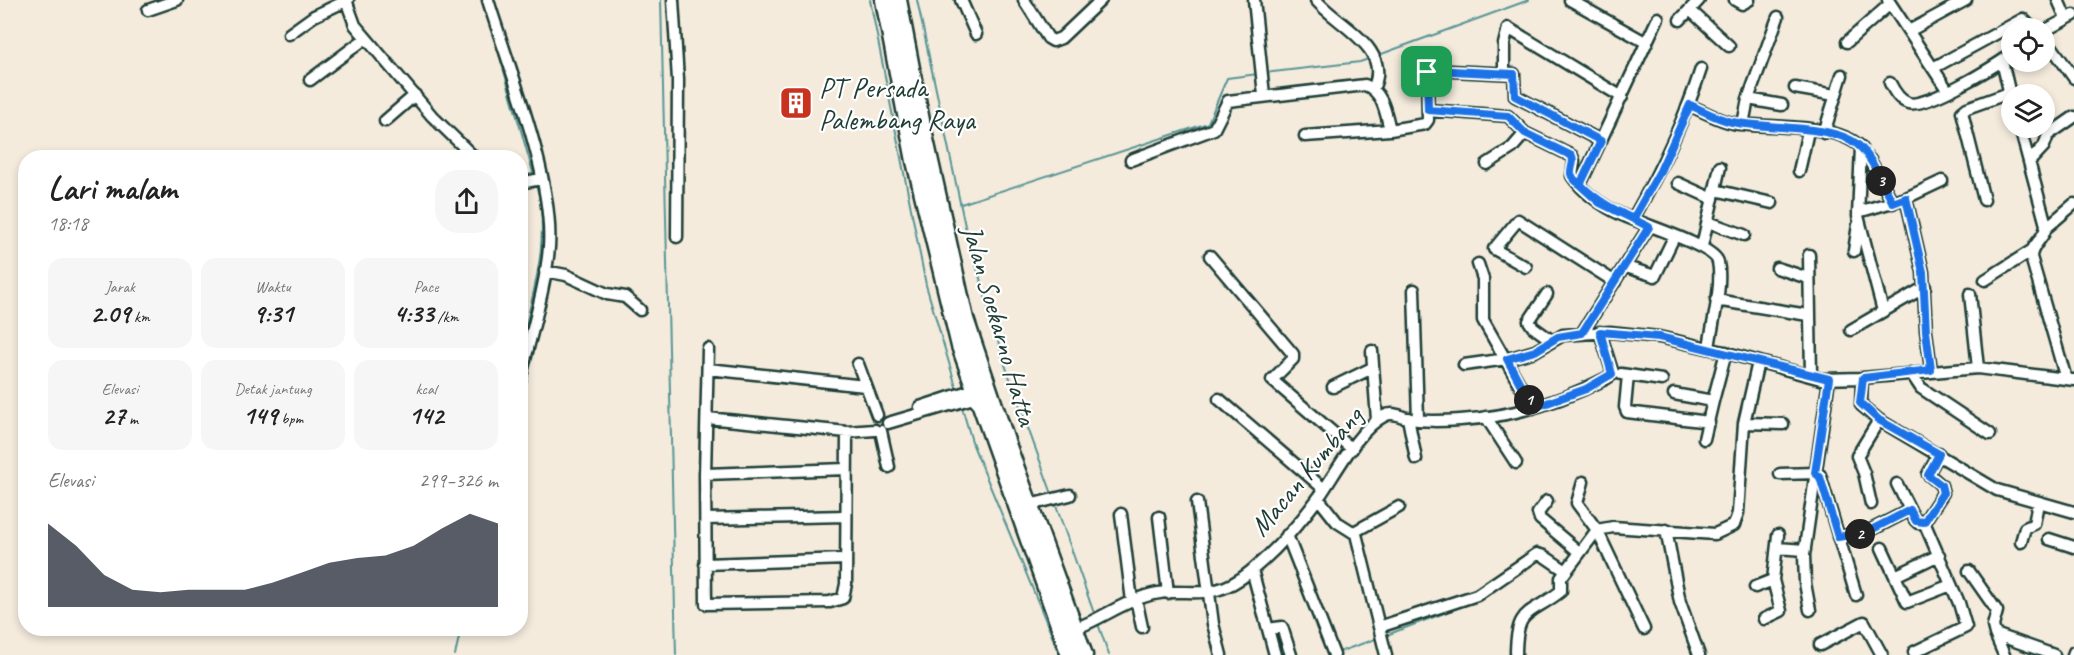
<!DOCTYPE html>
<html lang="id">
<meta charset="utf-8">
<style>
body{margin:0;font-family:Caveat,sans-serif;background:#f6f6f6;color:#222;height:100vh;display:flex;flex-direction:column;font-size:22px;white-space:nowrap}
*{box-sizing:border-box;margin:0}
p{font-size:20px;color:#767676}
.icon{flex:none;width:33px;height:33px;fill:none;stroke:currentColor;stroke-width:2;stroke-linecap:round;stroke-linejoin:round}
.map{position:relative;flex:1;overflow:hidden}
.details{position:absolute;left:18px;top:150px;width:510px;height:486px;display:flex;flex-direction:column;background:#fff;border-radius:24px;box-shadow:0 3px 9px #0003}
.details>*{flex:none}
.controls{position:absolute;left:2001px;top:18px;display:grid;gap:12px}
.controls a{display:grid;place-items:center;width:54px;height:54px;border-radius:50%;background:#fff;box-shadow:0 3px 9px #0003;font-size:30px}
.pin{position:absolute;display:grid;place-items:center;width:51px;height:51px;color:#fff;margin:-26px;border-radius:12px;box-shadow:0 3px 9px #0006}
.km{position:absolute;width:30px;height:30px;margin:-15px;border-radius:50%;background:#222;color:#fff;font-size:16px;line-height:30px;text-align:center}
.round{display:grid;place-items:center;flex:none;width:63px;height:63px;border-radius:24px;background:#f6f6f6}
.overview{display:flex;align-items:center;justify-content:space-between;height:102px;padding:0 30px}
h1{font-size:33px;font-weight:600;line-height:45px}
.stats{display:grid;grid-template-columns:repeat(3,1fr);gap:9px;height:102px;padding:6px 30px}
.stats div{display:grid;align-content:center;border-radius:15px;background:#f6f6f6;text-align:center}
.stats b{font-size:26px;font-weight:600}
.stats small{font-size:16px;font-weight:400}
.stats p{font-size:16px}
.chart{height:168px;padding:12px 30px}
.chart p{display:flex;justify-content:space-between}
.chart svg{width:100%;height:108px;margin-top:6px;fill:#111827;opacity:.7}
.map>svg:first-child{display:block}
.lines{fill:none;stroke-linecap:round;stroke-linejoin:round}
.stream{stroke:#589595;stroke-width:2}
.minor-casing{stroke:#1f3d34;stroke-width:15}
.highway-casing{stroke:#1f3d34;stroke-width:21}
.minor{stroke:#fff;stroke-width:10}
.highway{stroke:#fff;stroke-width:16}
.route-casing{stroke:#fff;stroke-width:12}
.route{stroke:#1a73e8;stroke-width:8}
.labels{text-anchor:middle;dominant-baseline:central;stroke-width:4.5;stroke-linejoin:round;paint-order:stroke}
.poi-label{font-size:28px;fill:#1f3d34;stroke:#fff;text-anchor:start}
.street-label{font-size:28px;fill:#1f3d34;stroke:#fff}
</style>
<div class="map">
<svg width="2074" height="655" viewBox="0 0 2074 655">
<rect width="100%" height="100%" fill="#f4ebdd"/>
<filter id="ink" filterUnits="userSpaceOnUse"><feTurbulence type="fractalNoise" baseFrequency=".0167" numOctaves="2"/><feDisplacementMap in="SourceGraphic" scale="12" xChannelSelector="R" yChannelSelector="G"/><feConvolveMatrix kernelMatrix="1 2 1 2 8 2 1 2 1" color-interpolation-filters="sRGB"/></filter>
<g filter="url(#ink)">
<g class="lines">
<!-- stream -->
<path class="stream" d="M661,0L676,655
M870,0L926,285L957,390
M917,0L965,226L1004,362L1052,494
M492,29L534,176
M1376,56L1529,0
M1264,73L1360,62L1371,58
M961,204L1208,123L1227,78L1258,74
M520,350C532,296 552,239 536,184
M961,404L973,445L1060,655
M1055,503L1095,616
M1097,621L1109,655
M1384,636L1468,604
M1336,653L1378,638
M455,655L461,628"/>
<defs>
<path id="minor" d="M346,0L355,25L432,116L475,158
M488,0C509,69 554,178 549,247C546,287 529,340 520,381
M673,0L678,80L677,237
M961,0L976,34
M1024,0L1048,38L1053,41L1061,38L1101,0
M1254,0L1264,95
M1316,0C1338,26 1393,48 1373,89
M1570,0L1647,43
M1735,0L1742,4L1749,0
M1888,0L1948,91
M2058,0L2066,18
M148,10L177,0
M1690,10L1729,46
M1680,20L1699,0
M1909,31L1966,0
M2044,31L2074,15
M289,34L314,16L348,0
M2044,36L2074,78
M1847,42L1890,4
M2002,61L2011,99
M1933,68L2023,19L2032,28
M1504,73V44L1508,28L1622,97
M310,80L366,38
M1890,83C1894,91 1899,100 1908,103C1926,109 1995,66 2012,54
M1795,88L1835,95
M1748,99L1782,105
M1690,106C1704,111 1718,120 1733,123C1768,129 1834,122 1861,147L1858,216L1883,311
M1428,110L1508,116L1525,133L1572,156L1574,161L1572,176C1583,192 1603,206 1622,215C1639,223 1715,246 1718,262C1723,285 1712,324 1709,348
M385,121L415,95
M1743,124L1748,99L1778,17
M2020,128L2046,225C2046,238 2031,244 2031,257L2066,379
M1824,133L1842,75
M1305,136L1390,130L1425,124L1428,120L1427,72L1430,70L1514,74L1515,96L1601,141
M1862,153L1870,160L1893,203
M1131,160L1214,129L1228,101L1365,85C1383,91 1386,114 1390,130
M2029,162L2044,146L2048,135L2074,117
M1487,164L1512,148L1525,133
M1799,171L1808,131
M520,183L541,179
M1678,183L1713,199
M1580,185L1658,18
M1715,190L1772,203
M1906,198L1923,272L1926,331L1931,370
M1984,200L1962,112L1967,108L2009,93
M1858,212L1906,198L1942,181
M1633,219C1660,171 1684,122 1701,69
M1708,222L1744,235
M2046,228L2074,204
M1702,246L1720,167
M1854,251L1858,225
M1809,255L1811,376
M1210,256L1293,354V359L1272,380L1352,449
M1478,264L1483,279V320L1533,408
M1526,267L1494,249L1518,220L1615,282
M1626,267L1655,276L1674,237
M1777,268L1808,278
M545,271L566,275L607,294L625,297L640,310
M1985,280L2031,251
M1414,290L1418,420
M1547,294L1529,321L1533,327L1551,340
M1970,294L1978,368
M1716,300L1808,315
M1851,330L1925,287
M1582,333L1649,227
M708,349L705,474L706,604L830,602L843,598L846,584L847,432
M1372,351L1377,420
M858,364L877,415
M1464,365L1507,359L1535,351L1563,335L1610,332L1659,337L1720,351L1821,379L1862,378L1978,368L2074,380
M708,369L865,386
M1911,373L1921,388L1990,434
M1621,374L1662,380
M1628,375L1625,407L1627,412L1709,422
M1862,378L1861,405L1879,420L1997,490L2074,512
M1333,387L1372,368
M1674,394L1713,401L1726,352
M1219,399L1324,489
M920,407L975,389
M1486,417L1516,463
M707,418L847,432L875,430
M1408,418L1416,459
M888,423L977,397
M1744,423L1783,424
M881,431L889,467
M1704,439L1713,401
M705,474L846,469
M1780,474L1816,473L1820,475L1856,595
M1583,482L1577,503L1597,530L1644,629
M1897,484L1915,520L1918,523L1924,522
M1318,498L1337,522L1356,534L1386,655
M1547,501L1538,513L1540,519L1579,552
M1197,502L1213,624L1221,655
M1871,504L1864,473L1857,456L1879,420
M1029,505L1070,495
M1121,514L1132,601
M1159,517L1168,593
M706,519L846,516
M1924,522L1943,493L1941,485L1928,474L1939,454
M1666,530L1680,602L1699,655
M1354,532L1399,507
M1287,535L1334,655
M1838,537L1867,532L1910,510
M2049,539L2074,547
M2021,542L2025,528L2034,524L2038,503
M1777,548L1805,550
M1882,548L1907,602L1951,585
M705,564L846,559
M1252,570L1275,655
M1969,571L1997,611L1993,626L1995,634
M1895,576L1939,555
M1755,587L1773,580
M1136,599L1142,627
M1810,610L1805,583L1804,555L1829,379
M1764,619L1781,611L1773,580L1778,535
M1379,627L1477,595L1537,554L1544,556L1566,571
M1074,629C1097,621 1117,606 1140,598C1184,581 1205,609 1251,571C1276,550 1300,523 1319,497C1336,473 1358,429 1384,416C1392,412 1398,415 1406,418C1423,422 1442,421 1460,420C1512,417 1561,402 1607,378L1613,374L1600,332
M1268,629L1282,627L1291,655
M1820,645L1864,622L1882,655
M1914,652L1966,627L1959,603L1924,522
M1516,655C1516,606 1530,616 1561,591V578L1597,530L1613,527L1715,534L1734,525L1738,513L1744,423L1758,362
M2004,655L1995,634L2054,655
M2073,655L2074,652"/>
<path id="highway" d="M884,0L915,161L960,346L1070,655
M898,0L922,126L965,319L1007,444L1084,655"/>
</defs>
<!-- minor casing -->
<use href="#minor" class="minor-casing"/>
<!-- highway casing -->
<use href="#highway" class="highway-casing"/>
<!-- minor -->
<use href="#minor" class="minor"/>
<!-- highway -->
<use href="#highway" class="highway"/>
</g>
</g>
<g class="lines" filter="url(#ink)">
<defs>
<path id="route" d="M1427,72L1428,110L1508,116L1525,133L1572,156C1575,163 1570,167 1571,174C1572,179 1577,182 1581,185C1601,205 1624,214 1649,227L1582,333L1558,337L1535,351L1507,359L1533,408L1586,389L1612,374L1600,332L1659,337L1829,379L1815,473L1820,477L1838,537L1867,532L1910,510L1916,521L1924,522L1943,493L1941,485L1928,475L1939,454L1879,420L1860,403L1863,378L1931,370L1926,331L1923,272L1906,198L1893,203C1884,187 1871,155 1858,145C1833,124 1765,129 1732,122C1717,119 1704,111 1690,105L1660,171L1633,219L1600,203L1580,185L1601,141L1515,96L1514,74L1430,70L1427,72"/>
</defs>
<!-- route casing -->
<use href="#route" class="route-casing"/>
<!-- route -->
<use href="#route" class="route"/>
</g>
<!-- icons -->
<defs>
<symbol id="building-square" viewBox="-11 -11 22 22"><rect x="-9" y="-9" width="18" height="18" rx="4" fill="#c8321e" stroke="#fff"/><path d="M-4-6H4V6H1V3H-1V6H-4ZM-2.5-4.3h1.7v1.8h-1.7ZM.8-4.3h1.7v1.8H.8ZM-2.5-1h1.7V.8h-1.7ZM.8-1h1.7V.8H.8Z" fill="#fff"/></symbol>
</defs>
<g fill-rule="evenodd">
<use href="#building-square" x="777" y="84" width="38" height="38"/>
</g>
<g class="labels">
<!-- poi labels -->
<g class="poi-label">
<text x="819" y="87">PT Persada<tspan x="819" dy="32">Palembang Raya</tspan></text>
</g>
<!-- street labels -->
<g class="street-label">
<text transform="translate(1000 325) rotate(74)">Jalan Soekarno Hatta</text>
<text transform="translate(1306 471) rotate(-50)">Macan Kumbang</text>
</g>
</g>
</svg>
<div class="controls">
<a><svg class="icon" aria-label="locate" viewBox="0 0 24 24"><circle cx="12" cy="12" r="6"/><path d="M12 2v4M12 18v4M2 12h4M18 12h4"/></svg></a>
<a><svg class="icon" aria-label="layers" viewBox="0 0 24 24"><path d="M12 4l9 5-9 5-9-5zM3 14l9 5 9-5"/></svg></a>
</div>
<div class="pin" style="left:1427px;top:72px;background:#1e9e55"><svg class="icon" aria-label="arrive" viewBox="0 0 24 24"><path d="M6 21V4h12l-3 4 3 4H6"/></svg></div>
<b class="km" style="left:1529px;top:400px">1</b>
<b class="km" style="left:1860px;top:534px">2</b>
<b class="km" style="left:1881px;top:181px">3</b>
<section class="details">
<div class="overview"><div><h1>Lari malam</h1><p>18:18</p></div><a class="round"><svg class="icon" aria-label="share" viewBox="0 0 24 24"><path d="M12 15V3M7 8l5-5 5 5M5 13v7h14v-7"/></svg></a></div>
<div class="stats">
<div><p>Jarak</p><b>2.09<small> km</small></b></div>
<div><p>Waktu</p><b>9:31</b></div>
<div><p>Pace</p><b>4:33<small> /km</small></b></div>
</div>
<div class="stats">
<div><p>Elevasi</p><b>27<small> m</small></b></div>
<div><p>Detak jantung</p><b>149<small> bpm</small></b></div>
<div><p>kcal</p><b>142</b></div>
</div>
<div class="chart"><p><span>Elevasi</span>299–326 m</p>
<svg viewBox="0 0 160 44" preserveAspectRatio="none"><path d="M0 44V10L10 19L20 31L30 37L40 38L50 37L60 37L70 37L80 34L90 30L100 26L110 24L120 23L130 19L140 12L150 6L160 10V44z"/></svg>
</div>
</section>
</div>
